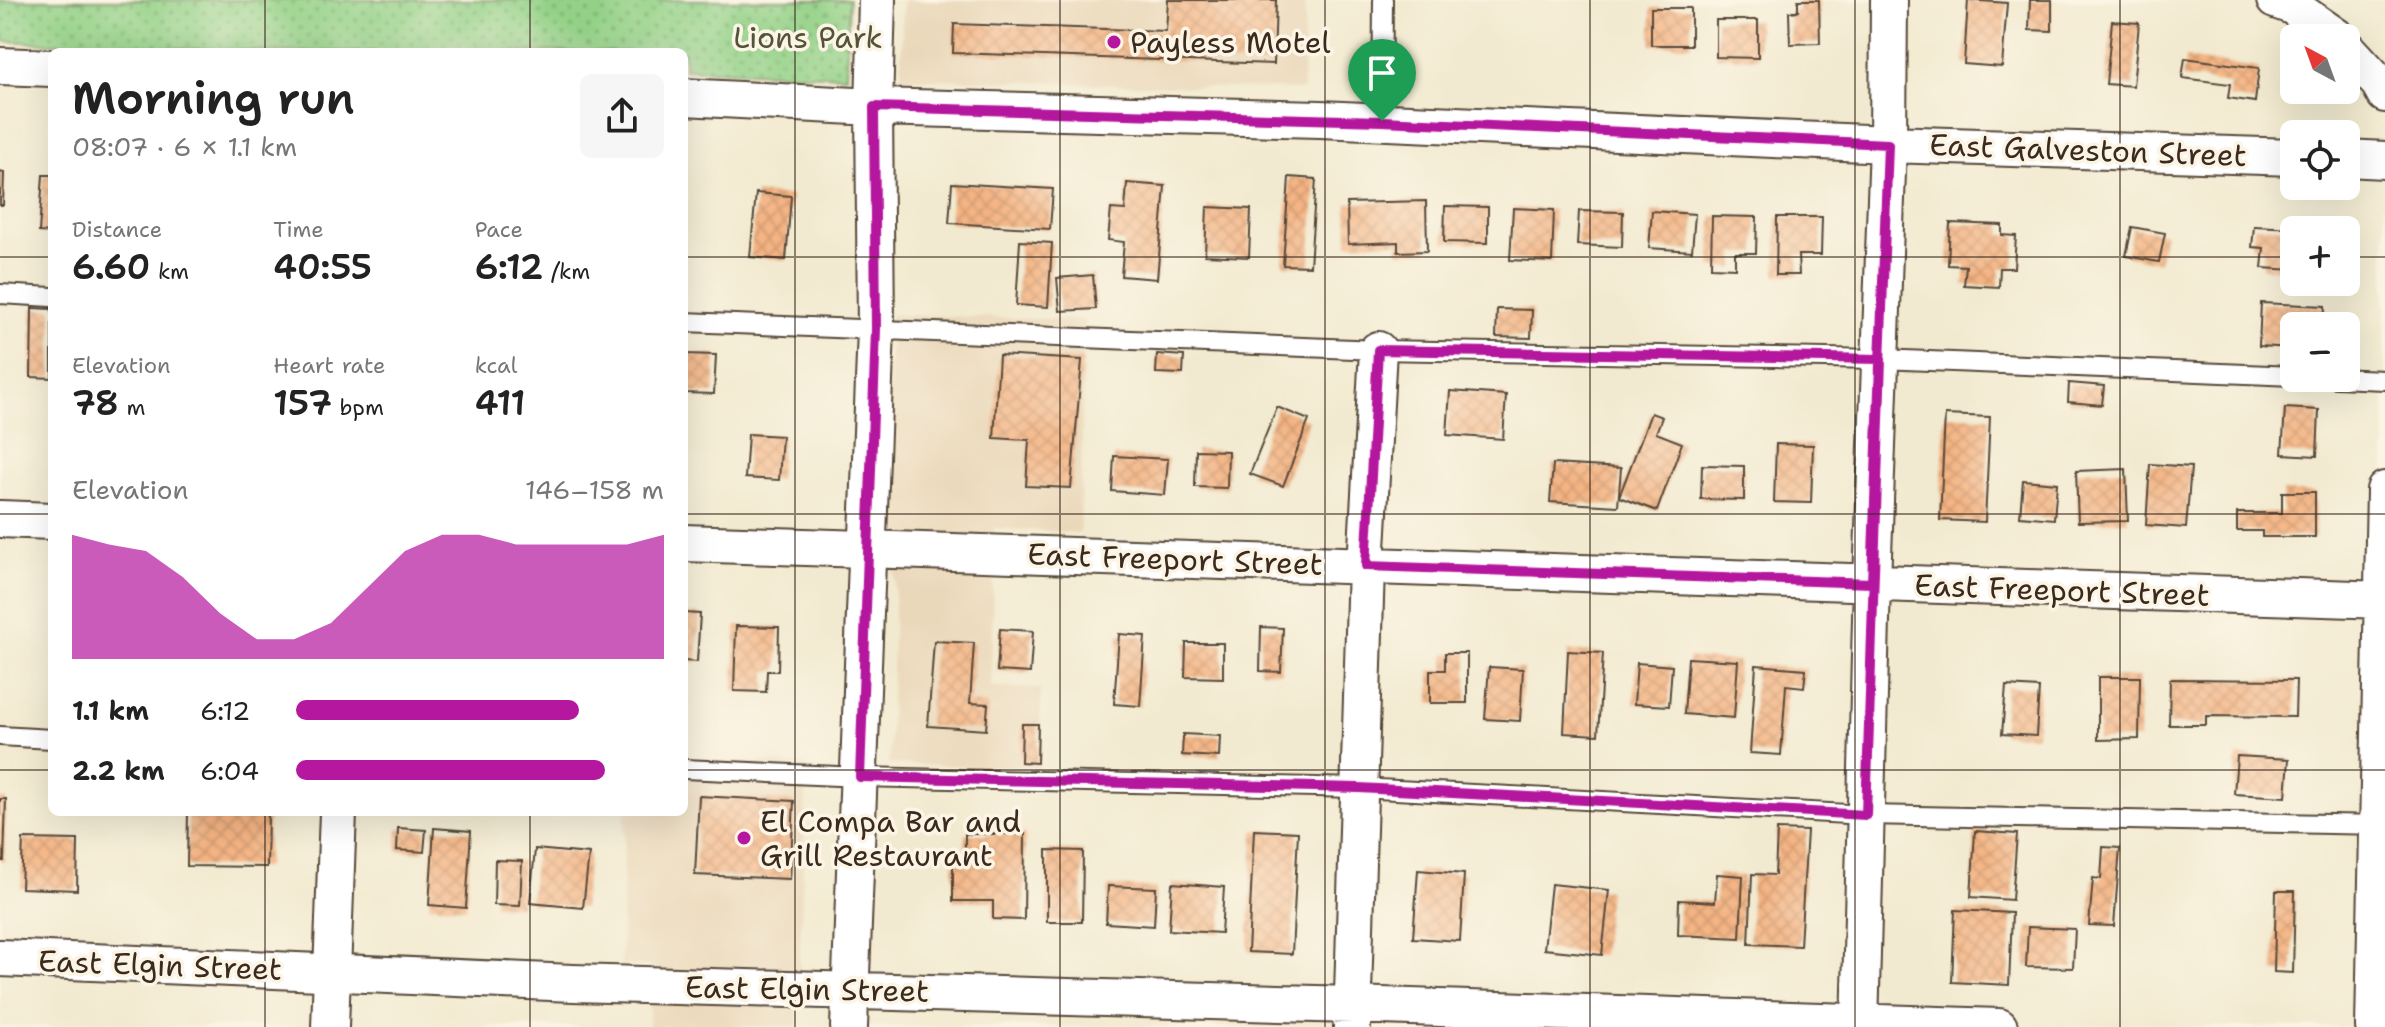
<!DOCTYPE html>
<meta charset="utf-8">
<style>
body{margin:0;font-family:"Shantell Sans",sans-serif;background:#f6f6f6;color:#222;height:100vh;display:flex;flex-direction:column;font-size:30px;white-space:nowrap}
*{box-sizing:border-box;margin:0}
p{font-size:26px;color:#767676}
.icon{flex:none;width:44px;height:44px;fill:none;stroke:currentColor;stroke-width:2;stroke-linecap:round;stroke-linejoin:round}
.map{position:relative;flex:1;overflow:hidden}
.sheet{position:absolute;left:48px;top:48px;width:640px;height:768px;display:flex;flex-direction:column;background:#fff;border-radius:12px;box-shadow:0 8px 32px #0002}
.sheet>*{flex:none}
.needle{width:52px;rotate:319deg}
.controls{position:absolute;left:2280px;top:24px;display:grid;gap:16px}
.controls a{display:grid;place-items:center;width:80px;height:80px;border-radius:12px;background:#fff;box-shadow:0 8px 32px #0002;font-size:40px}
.pin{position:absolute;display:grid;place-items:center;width:68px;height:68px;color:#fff;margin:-82px -34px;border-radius:50% 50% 50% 0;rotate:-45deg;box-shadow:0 0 8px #0007}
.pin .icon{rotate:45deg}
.round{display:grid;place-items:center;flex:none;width:84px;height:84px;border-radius:12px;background:#f6f6f6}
.overview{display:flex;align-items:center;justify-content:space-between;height:136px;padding:0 24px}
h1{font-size:44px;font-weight:600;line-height:60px}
.stats{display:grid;grid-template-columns:repeat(3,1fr);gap:12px;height:136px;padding:8px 24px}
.stats div{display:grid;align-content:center}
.stats b{font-size:34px;font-weight:600}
.stats small{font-size:22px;font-weight:400}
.stats p{font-size:22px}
.chart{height:224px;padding:16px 24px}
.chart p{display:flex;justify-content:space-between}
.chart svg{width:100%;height:144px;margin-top:8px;fill:#b5179e;opacity:.7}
ul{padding:0 24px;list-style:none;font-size:26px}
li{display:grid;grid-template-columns:128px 96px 1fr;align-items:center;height:60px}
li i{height:20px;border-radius:10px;background:#b5179e}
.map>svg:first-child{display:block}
.built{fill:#ead8ba}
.park{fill:url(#park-dots);stroke:#677e52;stroke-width:2}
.building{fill:url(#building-cross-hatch)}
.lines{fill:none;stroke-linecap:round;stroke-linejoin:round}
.service-casing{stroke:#564739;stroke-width:22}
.minor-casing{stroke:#564739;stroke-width:40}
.service{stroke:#fff;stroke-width:18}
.minor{stroke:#fff;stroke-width:36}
.route-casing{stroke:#fff;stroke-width:16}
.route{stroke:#b5179e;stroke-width:10}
.grid{fill:none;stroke:#3b2a1e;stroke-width:2;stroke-opacity:0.55}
.poi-dot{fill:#b5179e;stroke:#fcf5e5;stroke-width:3}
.labels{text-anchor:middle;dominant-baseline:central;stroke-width:7;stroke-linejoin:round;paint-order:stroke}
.park-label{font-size:30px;fill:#515438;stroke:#fcf5e5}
.poi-label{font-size:30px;fill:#3b2a1e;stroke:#fcf5e5;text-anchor:start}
.street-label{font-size:30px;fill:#3b2a1e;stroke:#fcf5e5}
</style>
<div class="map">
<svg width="2385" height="1027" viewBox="0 0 2385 1027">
<defs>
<pattern id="park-dots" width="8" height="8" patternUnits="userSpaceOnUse" patternTransform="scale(2)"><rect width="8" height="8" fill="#93d187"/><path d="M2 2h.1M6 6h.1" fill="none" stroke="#79aa6e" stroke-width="1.8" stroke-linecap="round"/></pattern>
<pattern id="building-cross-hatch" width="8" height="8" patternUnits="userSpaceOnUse" patternTransform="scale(2)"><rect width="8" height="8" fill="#f4b483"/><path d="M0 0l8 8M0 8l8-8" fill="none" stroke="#d29b71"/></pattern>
</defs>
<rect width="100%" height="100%" fill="#fcf5e5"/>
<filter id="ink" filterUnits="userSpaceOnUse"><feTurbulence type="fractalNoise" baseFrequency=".0125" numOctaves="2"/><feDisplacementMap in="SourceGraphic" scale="16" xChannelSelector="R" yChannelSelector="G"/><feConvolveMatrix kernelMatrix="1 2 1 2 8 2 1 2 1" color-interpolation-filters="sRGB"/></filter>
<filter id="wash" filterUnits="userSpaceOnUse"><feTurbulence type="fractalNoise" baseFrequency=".006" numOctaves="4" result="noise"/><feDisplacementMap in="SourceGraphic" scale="32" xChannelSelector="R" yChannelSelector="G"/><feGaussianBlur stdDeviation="1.8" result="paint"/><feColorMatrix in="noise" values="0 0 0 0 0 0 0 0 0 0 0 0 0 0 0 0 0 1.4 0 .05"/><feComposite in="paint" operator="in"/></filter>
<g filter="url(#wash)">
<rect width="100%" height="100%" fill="#f2ead0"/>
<!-- built -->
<path class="built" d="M903,0H1305L1303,90L901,78Z
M891,315L1084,320L1080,533L994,528L991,687L1041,689L1039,768L889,764L895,578L884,522Z
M684,759L807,765L797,1027H649L651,966L621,965L625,812H684Z"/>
<!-- park -->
<path class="park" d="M0,0H849L846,76L684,69V52H270L0,41Z"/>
<g id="blocks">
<!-- building -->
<path class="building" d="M1168,0H1276L1274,64L953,53L954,24L1166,31Z
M1798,0H1819L1820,43L1790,44L1789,12L1798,11Z
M1968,0L2007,3L2002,67L1964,64Z
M2030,0H2052V31L2029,30Z
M1651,8H1691V45H1651Z
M1716,20H1758V58L1716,57Z
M2112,21L2139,23L2133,86L2106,84Z
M2185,58L2259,68L2255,102L2228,98L2230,84L2182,78Z
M0,172L4,173L3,205H0Z
M43,175H52V233L39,232Z
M1289,177L1316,179L1310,266L1283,265Z
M952,183L1053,189L1050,229L949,223Z
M1127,183L1165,186L1157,279L1121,276L1124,242L1108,240L1111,209L1125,210Z
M756,193L791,196L786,260L750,257Z
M1426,201L1427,251L1398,252V242L1348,244L1347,203Z
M1445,206L1488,207V243L1444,242Z
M1207,207L1251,209L1249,257L1205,255Z
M1513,208L1554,210L1552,262L1510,260Z
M1579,211L1623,212L1622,247L1577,245Z
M1652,211L1695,214L1692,251L1649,248Z
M1712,216L1757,217L1756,253H1735V268L1711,267Z
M1777,217H1822L1821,255H1798L1799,275H1776Z
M1950,223L2002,225V235L2016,236L2014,268H2000L1999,287L1964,285L1966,266L1948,265Z
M2254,226L2294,228V270L2262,268L2264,248L2252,247Z
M2132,227L2165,233L2159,262L2126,256Z
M1020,241L1052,243L1048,307L1016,305Z
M1093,275L1096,309L1060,311L1057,278Z
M2261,303L2325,306L2324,326H2294V348L2259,346Z
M32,308L52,309V378L31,377Z
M1497,309L1532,310L1531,338L1496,337Z
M685,354L716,355L714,394L684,393Z
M1157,354L1184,356L1183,374L1156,373Z
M999,355L1082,360L1071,488L1026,486L1029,440L994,438Z
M2069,383L2104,386L2102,405L2068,402Z
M1450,391L1506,395L1503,439L1447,435Z
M1277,407L1309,420L1283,486L1250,474Z
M2285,408L2319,410L2317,456L2282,454Z
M1651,413L1662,417L1656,433L1682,443L1657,511L1619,497Z
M1945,415L1990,417L1985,522L1940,520Z
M748,434L782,436L779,480L745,478Z
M1776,444L1813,445L1811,503L1774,502Z
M1196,450L1228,451L1227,488L1195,487Z
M1114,456L1168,459L1165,495L1112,491Z
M1553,464L1621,468L1618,506L1550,502Z
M2150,464L2191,467L2186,528L2146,525Z
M1702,465L1744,466V500L1701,499Z
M2126,469L2128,521L2078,522L2076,471Z
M2023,480L2057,483L2054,519L2020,516Z
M2282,492H2315V537H2262V531H2237V513H2282Z
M684,613L700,614L697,662L684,661Z
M736,626L779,627L778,671H767L766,692L734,691Z
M1261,627L1283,628L1281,672L1260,671Z
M1000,629L1033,631L1030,673L997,671Z
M1119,634L1145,636L1140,706L1114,704Z
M934,641L974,643L970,703L988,704L986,730L928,726Z
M1186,643H1223V678L1185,677Z
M1568,651L1603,653L1598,735L1564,733Z
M1445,653H1467V703H1430V670H1445Z
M1688,658L1738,661L1734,718L1684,714Z
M1637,663L1672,666L1669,706L1634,704Z
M1756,665L1806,669L1804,687L1786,685L1781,755L1750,753Z
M1489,667L1523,669L1520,721L1485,719Z
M2098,677H2140L2139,739L2098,740Z
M2170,679L2296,680L2295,717L2206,716V725H2169Z
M2006,686L2039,688L2036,736L2002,734Z
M1022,724H1038L1037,763L1021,762Z
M1183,734L1220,736L1219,757L1182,755Z
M2237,756L2289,759L2286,797L2234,794Z
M699,796L794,801L790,879L695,875Z
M0,799H6L4,861H0Z
M188,812H268L267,867L187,866Z
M398,828L426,830L424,852L397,850Z
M434,828L471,831L466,908L429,905Z
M1254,830L1298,832L1292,954L1248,952Z
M1777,830L1807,831L1800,946L1749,944L1752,874L1775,875Z
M1975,831L2017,834L2012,900L1971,897Z
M965,834H1025L1024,920L993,919V901H953V863H965Z
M23,839L78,840L77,890L21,888Z
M2103,847L2120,848L2114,926L2089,925L2093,878L2101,879Z
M535,849L589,854L583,908L530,903Z
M1047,850L1083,851L1082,922H1047Z
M495,860L522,861L520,906L494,905Z
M1418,870L1464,874L1460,941L1413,938Z
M1717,874L1743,876L1740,938L1678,935L1679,900L1715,902Z
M1172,883L1224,887L1221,933L1169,930Z
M1551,884L1609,890L1602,955L1544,949Z
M1108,886L1156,888L1154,926L1106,923Z
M2276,891H2295L2293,973L2274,972Z
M1955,910L2012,913L2009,985L1952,982Z
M2028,927L2075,929L2073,968L2026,967Z"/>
</g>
</g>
<g filter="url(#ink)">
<use href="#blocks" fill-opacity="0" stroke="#564739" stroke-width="2"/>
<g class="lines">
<defs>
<path id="service" d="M1382,121L1383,0
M0,294L52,297
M684,322L1378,350L1881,359L2294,376
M2336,378L2385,380
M0,736L52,739
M684,769L860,777L1359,788L1866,815L2384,825"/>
<path id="minor" d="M2275,0L2292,6L2338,38
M2346,47L2379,83L2385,94
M0,66L52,68
M684,97L874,107L1320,119L1888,144L2294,157
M2346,158L2385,160
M0,519L52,521
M684,543L2385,600
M0,958L573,983L1353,1005L1999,1027
M330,1027L338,812
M849,1027L876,329L874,107L877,0
M1352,1027L1366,566L1378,350
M1860,1027L1872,583L1888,144L1889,0
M2374,1027L2385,490"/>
</defs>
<!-- service casing -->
<use href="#service" class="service-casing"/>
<!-- minor casing -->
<use href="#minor" class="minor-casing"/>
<!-- service -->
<use href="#service" class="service"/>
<!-- minor -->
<use href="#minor" class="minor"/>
</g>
</g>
<g class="lines" filter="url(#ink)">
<defs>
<path id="route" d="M1382,121L1888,144L1872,583L1366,566L1378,350L1881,359L1866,815L1359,788L860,777L876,329L874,107L1382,121"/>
</defs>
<!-- route casing -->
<use href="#route" class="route-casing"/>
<!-- route -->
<use href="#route" class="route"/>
</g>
<!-- grid -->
<path class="grid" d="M265,0V52M530,0V52M795,0V1027M1060,0V1027M1325,0V1027M1590,0V1027M1855,0V1027M2120,0V1027M0,257H52M684,257H2294M2346,257H2385M0,514H52M684,514H2385M0,770H52M684,770H2385M265,812V1027M530,812V1027"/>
<!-- markers -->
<g class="poi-dot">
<circle cx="1114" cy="42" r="8"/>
<circle cx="744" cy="838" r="8"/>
</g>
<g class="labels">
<!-- park labels -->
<g class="park-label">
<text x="808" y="37">Lions Park</text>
</g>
<!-- poi labels -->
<g class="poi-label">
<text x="1130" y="42">Payless Motel</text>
<text x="760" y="821">El Compa Bar and<tspan x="760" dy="34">Grill Restaurant</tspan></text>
</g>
<!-- street labels -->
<g class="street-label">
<text transform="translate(2088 150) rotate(2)">East Galveston Street</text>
<text transform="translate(1175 559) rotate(2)">East Freeport Street</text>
<text transform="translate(2062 590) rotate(2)">East Freeport Street</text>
<text transform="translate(160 965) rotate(2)">East Elgin Street</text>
<text transform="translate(807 989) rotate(1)">East Elgin Street</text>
</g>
</g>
</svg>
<div class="controls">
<a><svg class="needle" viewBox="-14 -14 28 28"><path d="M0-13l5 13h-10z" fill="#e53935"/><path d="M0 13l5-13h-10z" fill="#767676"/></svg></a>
<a><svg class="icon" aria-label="locate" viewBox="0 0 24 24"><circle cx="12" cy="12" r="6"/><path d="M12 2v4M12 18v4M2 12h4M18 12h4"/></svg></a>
<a>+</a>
<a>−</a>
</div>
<div class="pin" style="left:1382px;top:121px;background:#1e9e55"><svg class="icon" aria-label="arrive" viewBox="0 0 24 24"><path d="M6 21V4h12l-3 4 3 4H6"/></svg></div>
<section class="sheet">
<div class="overview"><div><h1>Morning run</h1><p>08:07 · 6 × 1.1 km</p></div><a class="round"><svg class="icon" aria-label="share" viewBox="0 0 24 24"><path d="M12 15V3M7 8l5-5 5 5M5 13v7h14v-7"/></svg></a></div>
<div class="stats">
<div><p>Distance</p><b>6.60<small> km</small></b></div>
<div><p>Time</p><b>40:55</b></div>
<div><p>Pace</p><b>6:12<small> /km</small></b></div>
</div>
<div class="stats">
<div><p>Elevation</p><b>78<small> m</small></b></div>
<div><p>Heart rate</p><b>157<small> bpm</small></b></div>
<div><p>kcal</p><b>411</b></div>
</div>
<div class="chart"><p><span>Elevation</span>146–158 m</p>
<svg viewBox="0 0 160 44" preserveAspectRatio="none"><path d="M0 44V6L10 9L20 11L30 19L40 30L50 38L60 38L70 33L80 22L90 11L100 6L110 6L120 9L130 9L140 9L150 9L160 6V44z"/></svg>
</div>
<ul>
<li><b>1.1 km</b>6:12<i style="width:77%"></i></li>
<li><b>2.2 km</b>6:04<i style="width:84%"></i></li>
</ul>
</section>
</div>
